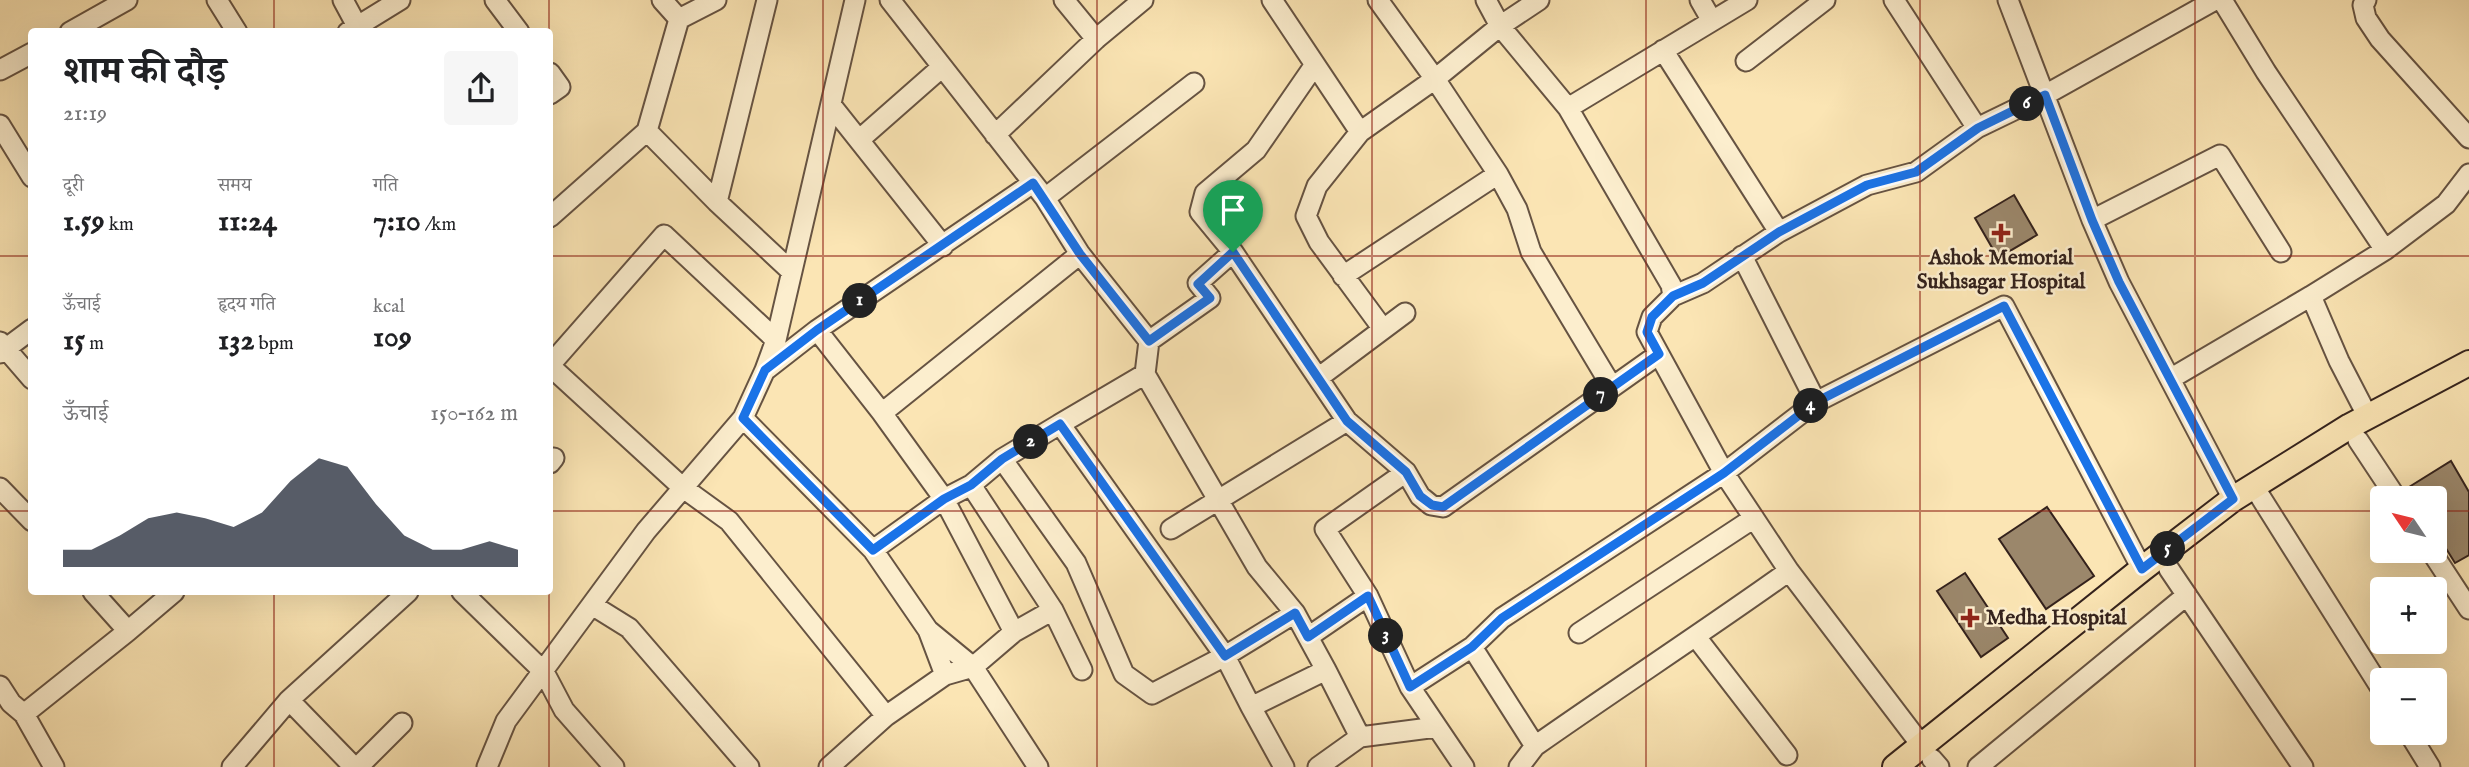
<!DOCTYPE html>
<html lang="hi">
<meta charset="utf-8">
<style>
body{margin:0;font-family:"IM FELL English","Noto Serif Devanagari",serif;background:#f6f6f6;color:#202124;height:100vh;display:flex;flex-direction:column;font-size:26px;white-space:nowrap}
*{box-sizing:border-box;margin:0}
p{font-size:23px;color:#757577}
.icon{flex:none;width:38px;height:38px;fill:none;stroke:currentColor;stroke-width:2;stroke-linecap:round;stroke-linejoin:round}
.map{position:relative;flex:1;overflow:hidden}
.side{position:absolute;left:28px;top:28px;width:525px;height:567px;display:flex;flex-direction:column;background:#fff;border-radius:7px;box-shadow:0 7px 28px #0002}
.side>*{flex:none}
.needle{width:46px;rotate:305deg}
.fabs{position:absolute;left:2370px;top:486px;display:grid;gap:14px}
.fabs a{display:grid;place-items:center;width:77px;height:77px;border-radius:7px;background:#fff;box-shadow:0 7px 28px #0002;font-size:35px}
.pin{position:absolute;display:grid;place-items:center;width:60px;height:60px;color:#fff;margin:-72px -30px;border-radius:50% 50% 50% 0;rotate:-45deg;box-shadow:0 0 7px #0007}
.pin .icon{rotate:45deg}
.km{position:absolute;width:35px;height:35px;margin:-18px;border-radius:50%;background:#222;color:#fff;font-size:19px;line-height:35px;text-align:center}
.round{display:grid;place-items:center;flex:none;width:74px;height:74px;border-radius:7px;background:#f6f6f6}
.summary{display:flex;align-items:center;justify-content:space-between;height:119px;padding:0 35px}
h1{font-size:38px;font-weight:700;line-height:52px}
.stats{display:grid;grid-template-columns:repeat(3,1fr);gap:10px;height:119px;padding:7px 35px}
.stats div{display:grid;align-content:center}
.stats b{font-size:30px;font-weight:700}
.stats small{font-size:19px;font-weight:400}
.stats p{font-size:19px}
.chart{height:196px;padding:14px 35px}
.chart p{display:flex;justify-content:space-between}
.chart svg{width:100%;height:126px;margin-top:7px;fill:#111827;opacity:.7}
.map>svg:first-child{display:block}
.building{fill:#9b876b;stroke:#34221c;stroke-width:2}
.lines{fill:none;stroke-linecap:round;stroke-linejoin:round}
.minor-casing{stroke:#665342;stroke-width:23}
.major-casing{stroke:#34221c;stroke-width:28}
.minor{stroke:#fceece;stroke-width:19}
.major{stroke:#fbe5b4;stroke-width:24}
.route-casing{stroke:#fff;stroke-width:14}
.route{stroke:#1a73e8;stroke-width:9}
.grid{fill:none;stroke:#8f2418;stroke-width:2;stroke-opacity:0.55}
.poi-dot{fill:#8f2418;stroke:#fceece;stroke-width:2.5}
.labels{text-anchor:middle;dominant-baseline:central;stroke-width:5;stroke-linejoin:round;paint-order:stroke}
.poi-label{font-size:21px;font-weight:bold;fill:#34221c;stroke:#fceece}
</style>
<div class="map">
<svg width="2469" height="767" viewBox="0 0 2469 767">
<rect width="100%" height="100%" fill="#fbe5b4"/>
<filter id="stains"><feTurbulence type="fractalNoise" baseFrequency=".00286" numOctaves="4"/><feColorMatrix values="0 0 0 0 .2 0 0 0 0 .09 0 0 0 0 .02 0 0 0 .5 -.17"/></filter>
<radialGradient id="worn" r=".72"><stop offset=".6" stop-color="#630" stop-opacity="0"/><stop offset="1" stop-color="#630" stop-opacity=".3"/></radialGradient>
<!-- building -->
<path class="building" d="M2014,195L2037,235L1998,258L1975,218Z
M2451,461L2469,492V555L2455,563L2434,529V499H2416L2409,487Z
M2047,507L2094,576L2046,609L1999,539Z
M1965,573L2008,638L1981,657L1937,591Z"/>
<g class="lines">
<defs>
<path id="minor" d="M217,0L237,32
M343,0L357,26
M495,0L519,32
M662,0L679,19
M767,0L717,202L791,271
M890,0L1045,198L1194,83
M1064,0L1096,39
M1272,0L1360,132
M1378,0L1435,79L1360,132L1317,186L1306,216L1319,242L1383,329
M1486,0L1500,26L1568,108L1671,285L1673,296L1652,317L1647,332L1724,473L1789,571L1922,746
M1539,0L1500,26L1435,79L1498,174L1517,209L1531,252L1612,387
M1700,0L1712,21
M1894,0L1977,128L2045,95L2215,0
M2008,0L2092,220L2119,282L2233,499
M2222,0L2266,72L2385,250
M2366,0L2363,5L2366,18L2380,39L2469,138
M70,32L127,0
M348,32L400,0
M1663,50L1779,232
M1746,61L1825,0
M0,70L32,53
M550,73L560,87L550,94
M831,105L943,246
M1568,108L1747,0
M0,125L32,177
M647,131L717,202
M995,135L1096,39L1143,0
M859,140L942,67
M1045,198L1080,254
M550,217L647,131L679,19L716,0
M2092,220L2220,155L2281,252
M1233,252L1200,212L1205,193L1256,150L1314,66
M1742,256L1816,402
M1343,276L1498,174
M1673,296L1703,283L1779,232L1867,185L1916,172L1977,128
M817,330L882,413
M1149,341L1145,374L1257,567L1295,613L1308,637
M0,342L32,379
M0,353L32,329
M550,365L664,235L776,340
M550,366L682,487L729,521L886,716
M767,369L817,330L1033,183
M1318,378L1405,313
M2170,379L2311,296
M2368,417L2339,361L2311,296L2385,250L2446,204L2469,174
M743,418L873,550L928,630L973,667L1038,767
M1060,424L1145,374
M2358,440L2397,499
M1002,459L1076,563L1124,674L1152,694L1225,656L1295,613
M550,463L554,458
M1406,472L1325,529L1368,596L1410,687L1464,767
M971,485L1053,610L1082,670
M2253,485L2382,690
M0,488L32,521
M1171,529L1347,421
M873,550L944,499L971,485L1002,459L1060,424L1225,656L1251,707
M2431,551L2469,609
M2169,569L2303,767
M93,592L128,631
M462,592L544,672L564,710L614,767
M592,605L629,628L749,767
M928,630L945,675
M1014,632L944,499L882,413L1080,254L1149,341L1210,298L1198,283L1233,252L1347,421L1406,472L1420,496L1431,505L1443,507L1659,354
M1579,633L1754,518
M1696,637L1787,755
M1472,647L1502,618L1724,473L1816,402L2004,306L2142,569
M1326,670L1360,737
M0,686L11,703L24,714L54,767
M1410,687L1472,647L1535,746C1619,687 1705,631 1789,571
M24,714L128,631L174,592
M2409,733L2430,767
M1932,759L1939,767
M232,767L289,700
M354,767L289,700L408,592
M358,767L402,723
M487,767L506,721L646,531L743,418L765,370L776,340L855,0
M829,767L886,716L945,675L973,667L1014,632L1053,610
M1284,767L1251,707L1326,670L1308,637L1368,596
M1318,767L1360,737L1437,727
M1519,767L1535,746
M1978,767L2187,595"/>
<path id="major" d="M1895,767L2142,569L2233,499L2350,426L2469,363"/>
</defs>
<!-- minor casing -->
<use href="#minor" class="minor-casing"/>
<!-- major casing -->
<use href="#major" class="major-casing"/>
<!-- minor -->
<use href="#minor" class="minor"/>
<!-- major -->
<use href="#major" class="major"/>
</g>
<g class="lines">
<defs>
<path id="route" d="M2045,95L2092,220L2119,282L2233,499L2142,569L2004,306L1816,402L1724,473L1502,618L1472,647L1410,687L1368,596L1308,637L1295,613L1225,656L1060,424L1002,459L971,485L944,499L873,550L743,418L765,370L817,330L1033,183L1080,254L1149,341L1210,298L1198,284L1233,252L1347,421L1406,472L1420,496L1432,505L1443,507L1659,354L1647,332L1652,317L1673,296L1703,283L1779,232L1867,185L1916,172L1978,128Z"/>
</defs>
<!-- route casing -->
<use href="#route" class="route-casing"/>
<!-- route -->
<use href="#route" class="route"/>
</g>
<!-- grid -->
<path class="grid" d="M274,0V32M549,0V32M823,0V767M1097,0V767M1372,0V767M1646,0V767M1920,0V767M2195,0V767M0,256H32M550,256H2469M0,511H32M550,511H2382M2434,511H2469M274,592V767M549,592V767"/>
<!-- markers -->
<g class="poi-dot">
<path d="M1997.5 222.5h7v7h7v7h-7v7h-7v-7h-7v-7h7z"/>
<path d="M1966.5 607.5h7v7h7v7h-7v7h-7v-7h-7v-7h7z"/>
</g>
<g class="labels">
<!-- poi labels -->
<g class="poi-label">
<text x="2001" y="258">Ashok Memorial<tspan x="2001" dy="24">Sukhsagar Hospital</tspan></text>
<text x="1986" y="618" text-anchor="start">Medha Hospital</text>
</g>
</g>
<rect width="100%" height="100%" filter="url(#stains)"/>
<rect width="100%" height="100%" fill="url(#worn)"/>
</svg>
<div class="fabs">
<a><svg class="needle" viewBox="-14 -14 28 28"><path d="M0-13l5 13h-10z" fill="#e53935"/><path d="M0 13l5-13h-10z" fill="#757577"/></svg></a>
<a>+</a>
<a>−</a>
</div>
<div class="pin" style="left:1233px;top:252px;background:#1e9e55"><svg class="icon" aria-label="arrive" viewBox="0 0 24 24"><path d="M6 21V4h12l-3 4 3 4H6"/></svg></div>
<b class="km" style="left:860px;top:301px">1</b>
<b class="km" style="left:1031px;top:442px">2</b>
<b class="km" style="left:1386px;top:636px">3</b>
<b class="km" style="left:1811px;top:406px">4</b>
<b class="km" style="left:2168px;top:549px">5</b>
<b class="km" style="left:2027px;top:104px">6</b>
<b class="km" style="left:1601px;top:395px">7</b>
<section class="side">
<div class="summary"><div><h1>शाम की दौड़</h1><p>21:19</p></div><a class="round"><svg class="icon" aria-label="share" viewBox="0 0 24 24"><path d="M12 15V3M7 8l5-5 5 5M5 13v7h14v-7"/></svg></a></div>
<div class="stats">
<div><p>दूरी</p><b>1.59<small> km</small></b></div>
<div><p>समय</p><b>11:24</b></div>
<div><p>गति</p><b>7:10<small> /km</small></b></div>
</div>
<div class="stats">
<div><p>ऊँचाई</p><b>15<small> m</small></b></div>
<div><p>हृदय गति</p><b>132<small> bpm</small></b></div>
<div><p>kcal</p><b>109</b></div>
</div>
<div class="chart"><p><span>ऊँचाई</span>150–162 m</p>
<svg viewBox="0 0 160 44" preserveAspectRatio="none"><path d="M0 44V38L10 38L20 33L30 27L40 25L50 27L60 30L70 25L80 14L90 6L100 9L110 22L120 33L130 38L140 38L150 35L160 38V44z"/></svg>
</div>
</section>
</div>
